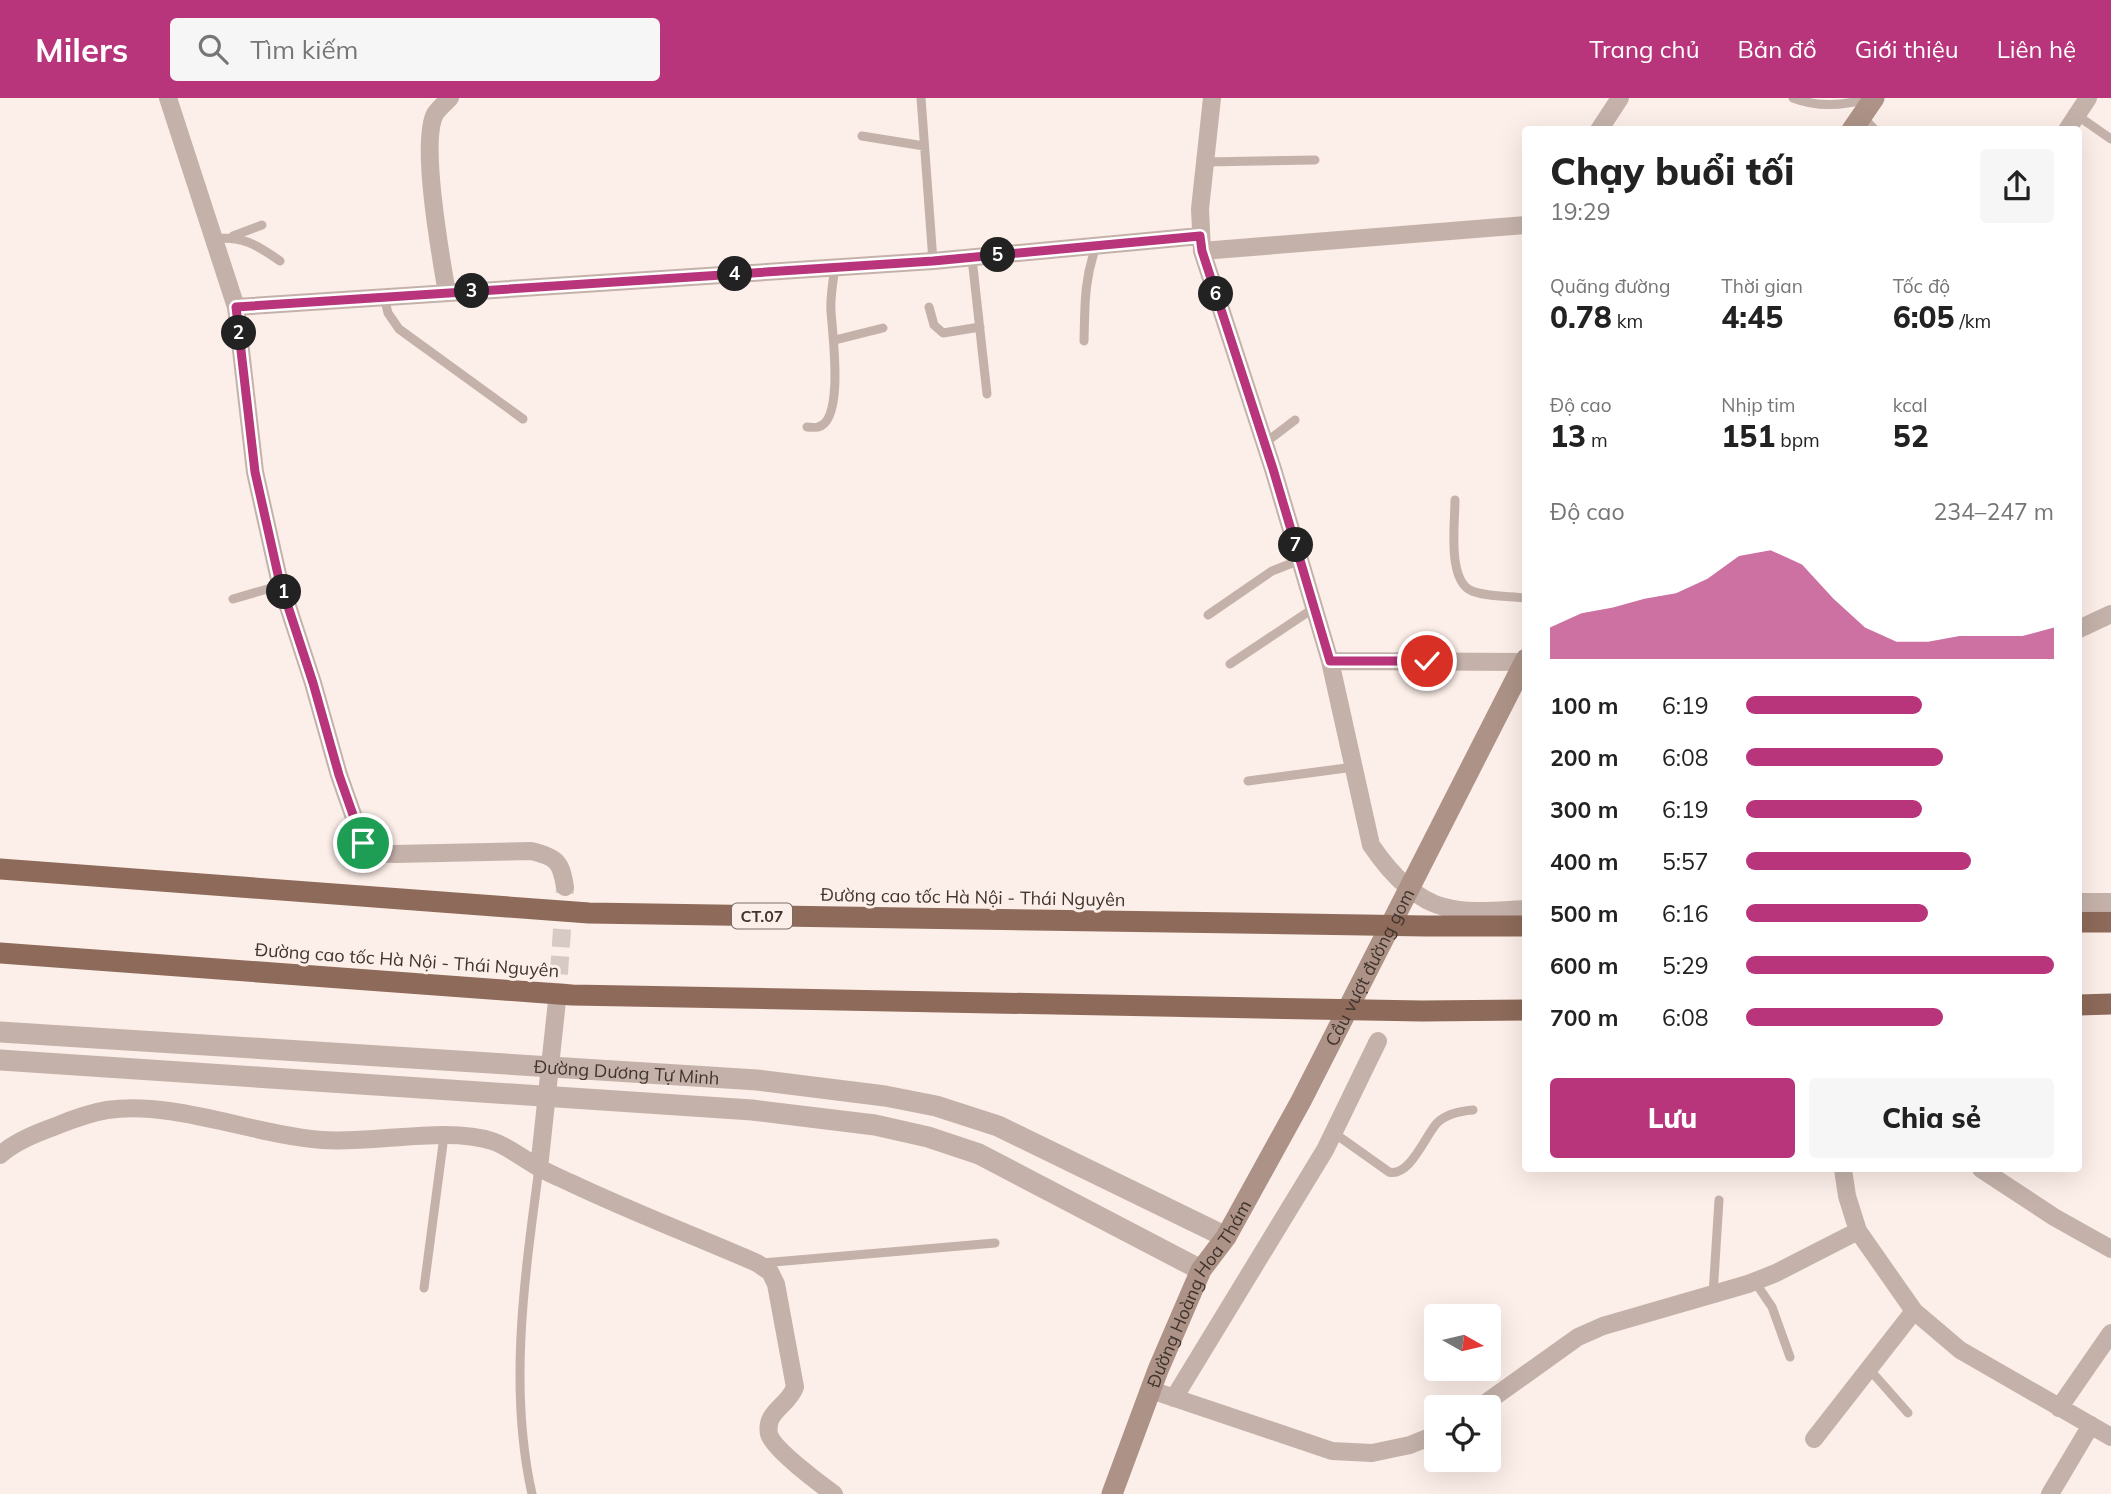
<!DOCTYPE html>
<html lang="vi">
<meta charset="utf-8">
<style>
body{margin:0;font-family:Mulish,sans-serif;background:#f6f6f6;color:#222;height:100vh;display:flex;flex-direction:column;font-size:26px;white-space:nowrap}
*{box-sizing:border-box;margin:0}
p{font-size:23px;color:#767676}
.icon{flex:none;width:38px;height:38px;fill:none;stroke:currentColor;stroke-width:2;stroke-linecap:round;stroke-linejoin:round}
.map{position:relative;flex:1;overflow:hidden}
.side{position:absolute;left:1522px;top:28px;width:560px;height:1046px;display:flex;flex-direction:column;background:#fff;border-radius:7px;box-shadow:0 7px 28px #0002}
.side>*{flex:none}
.needle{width:46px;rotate:98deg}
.fabs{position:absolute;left:1424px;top:1206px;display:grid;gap:14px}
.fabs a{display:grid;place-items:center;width:77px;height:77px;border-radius:7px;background:#fff;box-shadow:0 7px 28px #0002;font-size:35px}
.pin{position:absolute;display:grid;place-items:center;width:60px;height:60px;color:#fff;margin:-30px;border:4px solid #fff;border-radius:50%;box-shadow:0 2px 7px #0007}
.km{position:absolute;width:35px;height:35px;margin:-18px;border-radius:50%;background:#222;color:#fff;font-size:19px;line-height:35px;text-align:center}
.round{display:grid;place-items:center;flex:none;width:74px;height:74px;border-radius:7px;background:#f6f6f6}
.head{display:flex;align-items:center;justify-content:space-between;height:119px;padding:0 28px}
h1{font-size:38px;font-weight:800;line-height:52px}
.figures{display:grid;grid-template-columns:repeat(3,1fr);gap:10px;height:119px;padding:7px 28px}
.figures div{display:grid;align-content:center}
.figures b{font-size:30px;font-weight:800}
.figures small{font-size:19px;font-weight:400}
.figures p{font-size:19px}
.chart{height:196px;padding:14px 28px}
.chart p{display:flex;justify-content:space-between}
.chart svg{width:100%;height:126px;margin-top:7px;fill:#b8357c;opacity:.7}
.cta{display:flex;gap:14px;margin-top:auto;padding:14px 28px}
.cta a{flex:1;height:80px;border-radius:7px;background:#b8357c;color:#fff;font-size:28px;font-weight:800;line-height:80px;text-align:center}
.cta a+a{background:#f6f6f6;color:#222}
ul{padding:0 28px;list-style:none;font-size:23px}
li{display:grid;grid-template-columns:112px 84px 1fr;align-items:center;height:52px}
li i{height:18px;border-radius:9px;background:#b8357c}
header{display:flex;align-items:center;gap:42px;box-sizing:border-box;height:98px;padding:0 35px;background:#b8357c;color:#fff}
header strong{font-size:33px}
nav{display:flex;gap:38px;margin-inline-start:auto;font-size:24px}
.search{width:490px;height:63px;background:#f6f6f6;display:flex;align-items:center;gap:18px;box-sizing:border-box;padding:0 24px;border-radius:7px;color:#767676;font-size:26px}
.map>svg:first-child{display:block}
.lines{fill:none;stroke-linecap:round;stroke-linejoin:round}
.minor-tunnel{stroke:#d7c9c3;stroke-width:18;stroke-dasharray:18 9;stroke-linecap:butt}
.service{stroke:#c4b2aa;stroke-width:9}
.minor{stroke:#c4b2aa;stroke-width:18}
.tertiary{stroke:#c4b2aa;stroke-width:21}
.secondary{stroke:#ad9387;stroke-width:21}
.motorway{stroke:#8d6a59;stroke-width:21}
.route-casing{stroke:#fff;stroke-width:14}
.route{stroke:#b8357c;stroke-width:9}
.labels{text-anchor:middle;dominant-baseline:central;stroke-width:6;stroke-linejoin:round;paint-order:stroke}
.shield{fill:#fceee8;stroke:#796c66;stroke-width:2}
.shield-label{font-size:16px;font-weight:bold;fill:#41342e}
.street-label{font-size:18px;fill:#41342e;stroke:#fceee8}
</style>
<header>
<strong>Milers</strong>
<div class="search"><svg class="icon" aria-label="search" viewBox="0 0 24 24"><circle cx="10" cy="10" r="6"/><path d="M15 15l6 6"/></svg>Tìm kiếm</div>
<nav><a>Trang chủ</a><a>Bản đồ</a><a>Giới thiệu</a><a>Liên hệ</a></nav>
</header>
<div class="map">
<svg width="2111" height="1396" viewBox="0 0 2111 1396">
<rect width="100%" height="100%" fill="#fceee8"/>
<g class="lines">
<!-- minor-tunnel -->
<path class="minor-tunnel" d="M557,903L565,789"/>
<!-- service -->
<path class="service" d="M921,0L933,163
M1793,0C1819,10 1842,7 1869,1
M2078,18L2111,41
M1863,19L1875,32
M862,38L924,48
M1205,64L1315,62
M233,138L262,127
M213,141C242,137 257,147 280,163
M972,160L987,296
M384,199L388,215L399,231L523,321
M929,209L934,227L943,235L980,229
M835,242L883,230
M1084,243C1085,206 1084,183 1096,148
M807,329C807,329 817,330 818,329C845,323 832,233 831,213C830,199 833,184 835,169
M1265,345L1295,322
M1455,402C1455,425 1447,483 1472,493C1487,499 1510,498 1526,500
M233,501L281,487
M1208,517L1272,473L1300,462
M1230,566L1314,510
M1248,683L1354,669
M1334,1035L1389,1074C1410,1079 1425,1038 1437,1025C1446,1016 1460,1013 1473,1012
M762,1165L995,1145
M1755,1184L1772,1209L1790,1259
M424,1190L444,1038
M1713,1197L1719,1102
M1870,1272L1908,1315
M532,1396C508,1289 525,1177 539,1070"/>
<!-- minor -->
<path class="minor" d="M168,0L236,209L255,374L279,481L313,585L339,677L363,745C372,756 381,756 395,756L531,753C557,759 561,764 565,789
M1212,0L1200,111L1202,153L1273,371L1330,563L1371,747C1388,772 1413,801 1444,809C1470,816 1500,812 1526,811
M1599,32L1620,0
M2067,32L2088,0
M1202,153L1526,127
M447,195C441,160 420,45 435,16C439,10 445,5 450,0
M236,209L933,163L1200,138
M2079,531L2111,516
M1330,563L1526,564
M2079,804H2111
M0,1057C16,1043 37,1035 56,1028C73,1021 89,1015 107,1012C174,1002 254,1037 322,1042C372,1046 448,1028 492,1043C508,1048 523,1061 538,1069C548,1075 560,1080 571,1085C632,1114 695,1138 757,1165L770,1174L776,1186L795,1289C790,1303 778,1308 771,1320C769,1324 768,1331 769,1336C773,1351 820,1386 834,1396
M539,1070L557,903
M1843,1071L1847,1098L1858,1133L1914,1213L1960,1252L2111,1339
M1981,1071L2054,1119L2111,1151
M1151,1292L1332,1353L1372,1355L1410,1347L1437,1336
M1174,1300L1325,1052L1378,943
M1480,1309L1578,1239L1603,1228L1748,1186L1776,1175L1858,1133
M2059,1310L2111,1235
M1814,1341L1914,1213
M2050,1396L2091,1327"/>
<!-- tertiary -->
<g class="tertiary">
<path id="s1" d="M0,934L757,982L885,998L936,1008L998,1028L1226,1139"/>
<path d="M0,962L752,1012L875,1027L928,1039L979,1056L1201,1172"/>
</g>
<!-- secondary -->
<g class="secondary">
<path d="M1852,32L1874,0"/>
<path id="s2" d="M1112,1396L1158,1272L1201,1172L1226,1139L1301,1003L1526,561"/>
</g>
<!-- motorway -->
<path class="motorway" d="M0,771L589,815L1426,828H1526
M2079,824H2111
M0,855L572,897L1422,913L1526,912
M2079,907L2111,906"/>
</g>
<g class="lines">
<defs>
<path id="route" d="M363,745L339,677L313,585L279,481L255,374L236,209L933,163L1200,138L1202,153L1273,371L1330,563H1427"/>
</defs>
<!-- route casing -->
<use href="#route" class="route-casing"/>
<!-- route -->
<use href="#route" class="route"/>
</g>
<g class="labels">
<!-- shield labels -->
<rect class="shield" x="732" y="805.5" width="60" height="25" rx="5"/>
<g class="shield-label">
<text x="762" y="818">CT.07</text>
</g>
<!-- street labels -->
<g class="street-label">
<text transform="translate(973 799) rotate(1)">Đường cao tốc Hà Nội - Thái Nguyên</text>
<text transform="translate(407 862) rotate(4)">Đường cao tốc Hà Nội - Thái Nguyên</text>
<text stroke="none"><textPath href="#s2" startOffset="588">Cầu vượt đường gom</textPath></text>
<text stroke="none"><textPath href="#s1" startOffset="628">Đường Dương Tự Minh</textPath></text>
<text stroke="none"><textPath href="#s2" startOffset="219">Đường Hoàng Hoa Thám</textPath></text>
</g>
</g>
</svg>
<div class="fabs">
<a><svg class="needle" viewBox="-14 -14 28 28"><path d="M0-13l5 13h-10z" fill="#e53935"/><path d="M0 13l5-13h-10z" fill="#767676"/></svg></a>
<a><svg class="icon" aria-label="locate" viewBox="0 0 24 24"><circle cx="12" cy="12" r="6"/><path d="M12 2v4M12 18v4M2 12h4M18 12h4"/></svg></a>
</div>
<div class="pin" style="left:363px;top:745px;background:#1e9e55"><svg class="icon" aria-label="arrive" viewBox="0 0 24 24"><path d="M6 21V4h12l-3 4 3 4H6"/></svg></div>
<div class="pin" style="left:1427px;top:563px;background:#d93025"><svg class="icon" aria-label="check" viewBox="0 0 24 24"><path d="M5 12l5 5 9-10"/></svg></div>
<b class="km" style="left:284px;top:494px">1</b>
<b class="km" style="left:239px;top:235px">2</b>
<b class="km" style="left:472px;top:193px">3</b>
<b class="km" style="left:735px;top:176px">4</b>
<b class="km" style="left:998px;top:157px">5</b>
<b class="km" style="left:1216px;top:196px">6</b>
<b class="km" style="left:1296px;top:447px">7</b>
<section class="side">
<div class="head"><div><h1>Chạy buổi tối</h1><p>19:29</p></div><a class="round"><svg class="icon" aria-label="share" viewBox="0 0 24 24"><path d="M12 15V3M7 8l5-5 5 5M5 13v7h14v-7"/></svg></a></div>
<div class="figures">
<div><p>Quãng đường</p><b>0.78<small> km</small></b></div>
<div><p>Thời gian</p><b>4:45</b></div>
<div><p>Tốc độ</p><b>6:05<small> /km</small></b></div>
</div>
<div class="figures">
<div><p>Độ cao</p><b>13<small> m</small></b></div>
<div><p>Nhịp tim</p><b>151<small> bpm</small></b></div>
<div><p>kcal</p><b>52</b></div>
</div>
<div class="chart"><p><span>Độ cao</span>234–247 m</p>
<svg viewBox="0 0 160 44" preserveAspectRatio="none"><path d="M0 44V33L10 28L20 26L30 23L40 21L50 16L60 8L70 6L80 11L90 23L100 33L110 38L120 38L130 36L140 36L150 36L160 33V44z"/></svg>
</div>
<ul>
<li><b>100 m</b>6:19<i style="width:57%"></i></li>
<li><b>200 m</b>6:08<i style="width:64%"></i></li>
<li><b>300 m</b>6:19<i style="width:57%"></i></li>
<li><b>400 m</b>5:57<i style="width:73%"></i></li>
<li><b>500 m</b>6:16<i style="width:59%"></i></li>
<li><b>600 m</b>5:29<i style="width:100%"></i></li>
<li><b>700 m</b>6:08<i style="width:64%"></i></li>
</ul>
<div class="cta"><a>Lưu</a><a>Chia sẻ</a></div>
</section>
</div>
